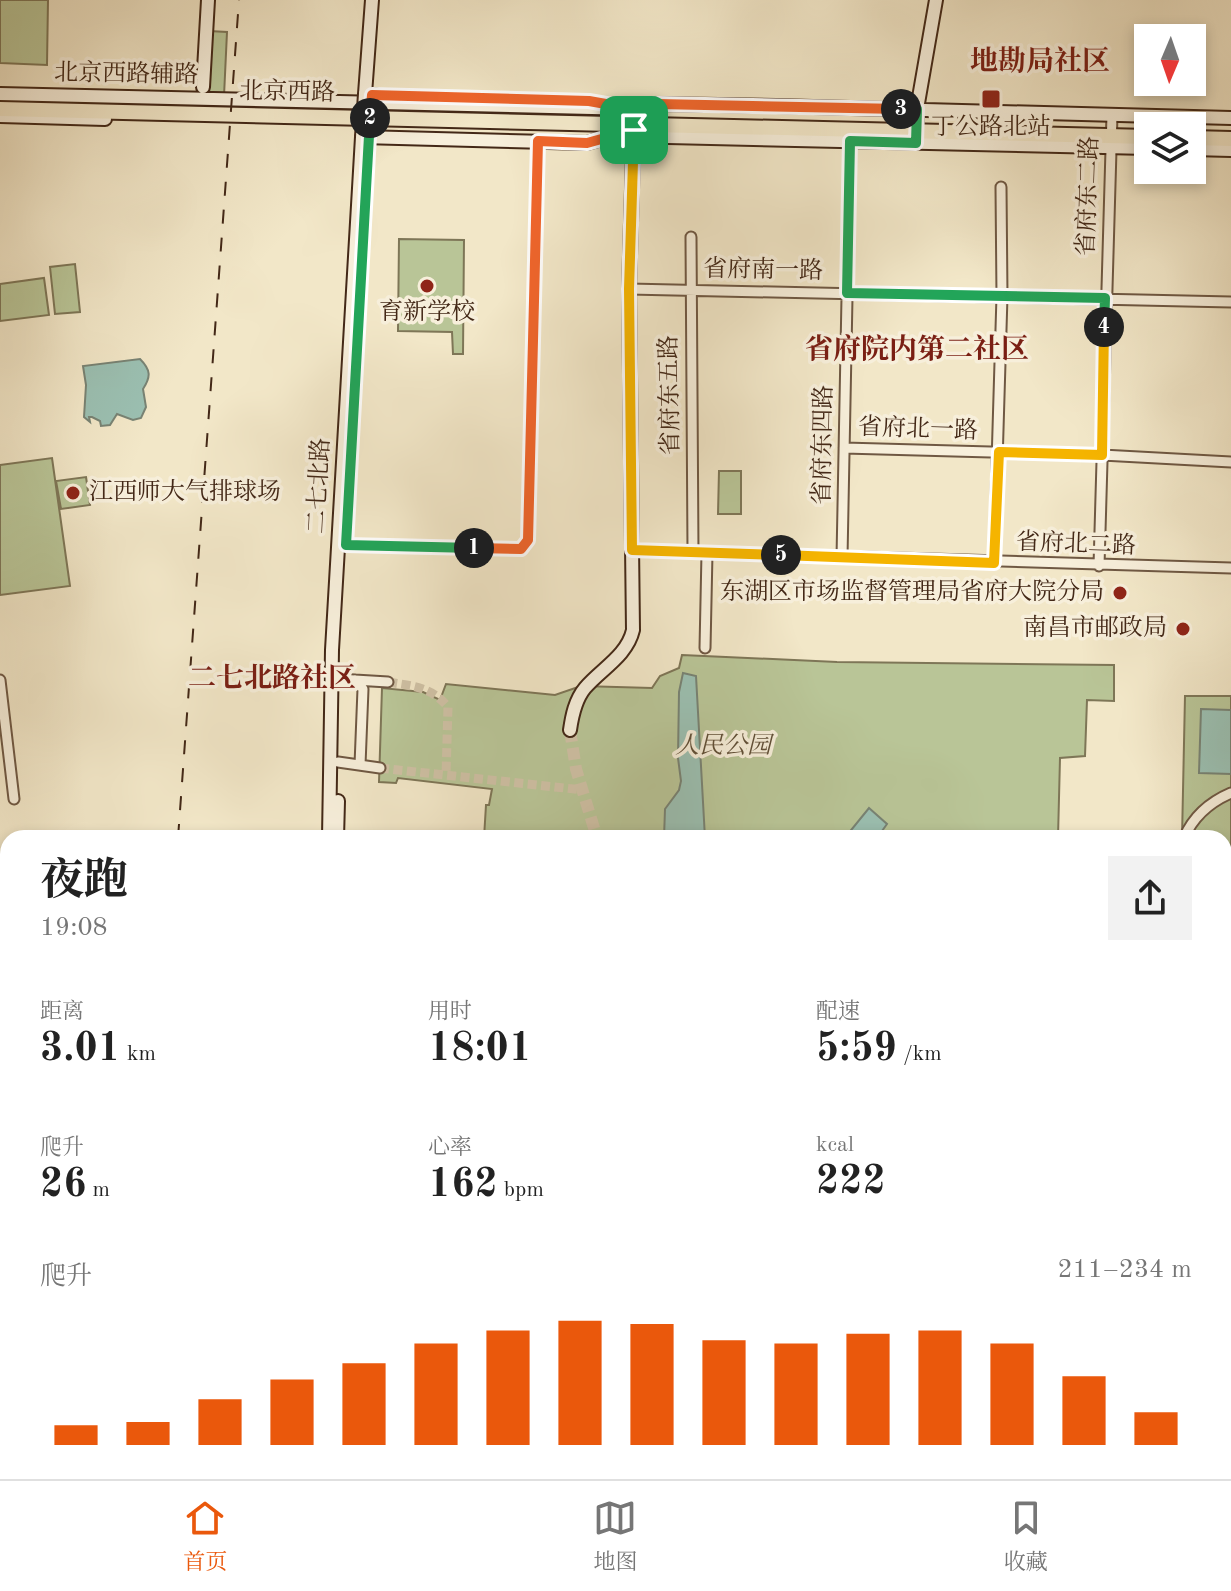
<!DOCTYPE html>
<html lang="zh">
<meta charset="utf-8">
<style>
body{margin:0;font-family:"Old Standard TT","Noto Serif SC",serif;background:#f2f2f2;color:#222;height:100vh;display:flex;flex-direction:column;font-size:30px;white-space:nowrap}
*{box-sizing:border-box;margin:0}
p{font-size:26px;color:#767676}
.icon{flex:none;width:44px;height:44px;fill:none;stroke:currentColor;stroke-width:2;stroke-linecap:round;stroke-linejoin:round}
.map{position:relative;flex:1;overflow:hidden}
.drawer{position:absolute;left:0px;top:830px;width:1232px;height:650px;display:flex;flex-direction:column;background:#fff;border-radius:24px 24px 0 0;box-shadow:0 4px 12px #0003}
.drawer>*{flex:none}
.needle{width:52px;rotate:182deg}
.buttons{position:absolute;left:1134px;top:24px;display:grid;gap:16px}
.buttons a{display:grid;place-items:center;width:72px;height:72px;border-radius:0px;background:#fff;box-shadow:0 4px 12px #0003;font-size:40px}
.pin{position:absolute;display:grid;place-items:center;width:68px;height:68px;color:#fff;margin:-34px;border-radius:16px;box-shadow:0 4px 12px #0006}
.km{position:absolute;width:40px;height:40px;margin:-20px;border-radius:50%;background:#222;color:#fff;font-size:22px;line-height:40px;text-align:center}
.round{display:grid;place-items:center;flex:none;width:84px;height:84px;border-radius:0px;background:#f2f2f2}
.overview{display:flex;align-items:center;justify-content:space-between;height:136px;padding:0 40px}
h1{font-size:44px;font-weight:700;line-height:60px}
.metrics{display:grid;grid-template-columns:repeat(3,1fr);gap:12px;height:136px;padding:8px 40px}
.metrics div{display:grid;align-content:center}
.metrics b{font-size:40px;font-weight:700}
.metrics small{font-size:22px;font-weight:400}
.metrics p{font-size:22px}
.chart{height:224px;padding:16px 40px}
.chart p{display:flex;justify-content:space-between}
.chart svg{width:100%;height:144px;margin-top:8px;stroke:#ea580c;stroke-width:6}
.dock{display:flex;justify-content:space-around;align-items:center;height:112px;border-top:2px solid #e0e0e0;background:#fff;font-size:22px;color:#767676}
.dock a{display:grid;justify-items:center;gap:4px}
.dock .active{color:#ea580c}
.map>svg:first-child{display:block}
.green{fill:#b9c597;stroke:#7e7657;stroke-width:2}
.water{fill:#9bc0b2;stroke:#788374;stroke-width:2}
.lines{fill:none;stroke-linecap:round;stroke-linejoin:round}
.street-tunnel{stroke:#cfc1a5;stroke-width:9;stroke-dasharray:9 4.5;stroke-linecap:butt}
.secondary-tunnel{stroke:#cfc1a5;stroke-width:12;stroke-dasharray:12 6;stroke-linecap:butt}
.street-casing{stroke:#6f5843;stroke-width:13}
.secondary-casing{stroke:#432817;stroke-width:16}
.primary-casing{stroke:#432817;stroke-width:18}
.street{stroke:#f7efdb;stroke-width:9}
.secondary{stroke:#f7efdb;stroke-width:12}
.primary{stroke:#f2e7c8;stroke-width:14}
.rail{stroke:#432817;stroke-width:2;stroke-dasharray:14 14;stroke-linecap:butt}
.secondary-bridge-casing{stroke:#432817;stroke-width:16;stroke-linecap:butt}
.secondary-bridge{stroke:#f7efdb;stroke-width:12}
.split-1-casing{stroke:#fff;stroke-width:16}
.split-2-casing{stroke:#fff;stroke-width:16}
.split-3-casing{stroke:#fff;stroke-width:16}
.split-4-casing{stroke:#fff;stroke-width:16}
.split-5-casing{stroke:#fff;stroke-width:16}
.split-6-casing{stroke:#fff;stroke-width:16}
.split-1{stroke:#f0652b;stroke-width:10}
.split-2{stroke:#22a559;stroke-width:10}
.split-3{stroke:#f0652b;stroke-width:10}
.split-4{stroke:#22a559;stroke-width:10}
.split-5{stroke:#f5b400;stroke-width:10}
.split-6{stroke:#f5b400;stroke-width:10}
.poi-dot{fill:#8f2418;stroke:#f7efdb;stroke-width:3}
.labels{text-anchor:middle;dominant-baseline:central;stroke-width:7;stroke-linejoin:round;paint-order:stroke}
.street-label{font-size:24px;fill:#432817;stroke:#f7efdb}
.poi-label{font-size:24px;fill:#432817;stroke:#f7efdb}
.park-label{font-size:24px;font-style:italic;fill:#604f37;stroke:#f7efdb}
.quarter-label{font-size:28px;font-weight:bold;fill:#7a1f14;stroke:#f7efdb}
</style>
<div class="map">
<svg width="1231" height="1479" viewBox="0 0 1231 1479">
<rect width="100%" height="100%" fill="#f2e7c8"/>
<filter id="stains"><feTurbulence type="fractalNoise" baseFrequency=".0025" numOctaves="4"/><feColorMatrix values="0 0 0 0 .2 0 0 0 0 .09 0 0 0 0 .02 0 0 0 .5 -.17"/></filter>
<radialGradient id="worn" r=".72"><stop offset=".6" stop-color="#630" stop-opacity="0"/><stop offset="1" stop-color="#630" stop-opacity=".3"/></radialGradient>
<!-- green -->
<path class="green" d="M0,0H48L47,65L0,63Z
M209,31L227,32L224,96L206,95Z
M399,239L464,240L463,354H453L452,332L398,331Z
M75,264L80,312L55,314L50,267Z
M44,278L49,315L0,321V284Z
M52,458L70,586L0,595V465Z
M719,471H741V514H718Z
M86,477L90,505L61,509L56,481Z
M682,655L837,662L1114,665V701L1087,700L1085,756L1060,758L1058,838H484L486,805H489L492,789L398,778L396,783L379,782L382,688L423,692L440,700L446,684L555,695L581,686L652,688L660,676L679,668Z
M1185,696H1231V1098L1224,1097V838H1182Z"/>
<!-- water -->
<path class="water" d="M140,359C151,370 151,377 143,389L146,407L141,418L133,420L117,414L110,425L101,426L100,421L92,417H89L90,422L84,417L86,385L83,366Z
M683,673L696,676L705,838H664L665,809L679,790L681,781L678,758L679,692Z
M1201,709L1231,710V774L1199,773Z
M869,808L887,824L877,838H840L848,834Z"/>
<g class="lines">
<!-- street-tunnel -->
<path class="street-tunnel" d="M388,682C412,686 432,687 448,707L446,775
M380,768L583,790"/>
<!-- secondary-tunnel -->
<path class="secondary-tunnel" d="M570,730L576,769L597,838"/>
<defs>
<path id="street" d="M691,237L693,552
M629,289L1231,302
M844,448L1102,455L1231,462
M346,545L521,549L528,540L538,141
M632,550L1231,568
M842,558L850,141
M994,563L1002,296L1001,187
M1099,566L1112,115
M705,648L707,553
M338,679L388,682
M0,680L14,799
M355,680L363,689L360,765
M338,762L380,768
M1184,838C1193,817 1210,802 1231,793
M1224,1022L1231,1026
M1224,1080H1231"/>
<path id="secondary" d="M372,0L365,94L375,95
M203,87L208,0
M0,94L634,109L658,104L776,106L1231,118
M0,116L105,119
M627,130L668,137L1148,148
M916,139L917,109L936,0
M1192,149L1231,150
M570,730C572,716 575,700 585,688C601,669 627,656 633,630L629,289L634,123
M329,838L332,650L362,137L587,143L634,130
M337,838L338,801
M1224,1277H1231
M0,1436L8,1437
M0,1451H8
M242,1472L246,1479
M320,1472L493,1479
M725,1472L886,1479
M276,1478L309,1479
M509,1479L527,1476L614,1479
M995,1479V1472
M1196,1479V1472"/>
<path id="primary" d="M0,109L1148,137
M1192,138L1231,139"/>
</defs>
<!-- street casing -->
<use href="#street" class="street-casing"/>
<!-- secondary casing -->
<use href="#secondary" class="secondary-casing"/>
<!-- primary casing -->
<use href="#primary" class="primary-casing"/>
<!-- street -->
<use href="#street" class="street"/>
<!-- secondary -->
<use href="#secondary" class="secondary"/>
<!-- primary -->
<use href="#primary" class="primary"/>
<!-- rail -->
<path class="rail" d="M178,838L239,0
M125,1479V1472"/>
<defs>
<path id="secondary-bridge" d="M362,137L365,94"/>
</defs>
<!-- secondary-bridge casing -->
<use href="#secondary-bridge" class="secondary-bridge-casing"/>
<!-- secondary-bridge -->
<use href="#secondary-bridge" class="secondary-bridge"/>
</g>
<g class="lines">
<defs>
<path id="split-1" d="M474,548L521,549L528,540L538,141L587,143L634,130"/>
<path id="split-2" d="M370,118L346,545L474,548"/>
<path id="split-3" d="M370,118L372,95L589,101L634,109L658,104L901,109"/>
<path id="split-4" d="M901,109H917L916,143L850,141L847,293L1105,298L1104,327"/>
<path id="split-5" d="M781,555L994,563L999,452L1102,455L1104,327"/>
<path id="split-6" d="M634,130L629,289L632,550L781,555"/>
</defs>
<!-- split-1 casing -->
<use href="#split-1" class="split-1-casing"/>
<!-- split-2 casing -->
<use href="#split-2" class="split-2-casing"/>
<!-- split-3 casing -->
<use href="#split-3" class="split-3-casing"/>
<!-- split-4 casing -->
<use href="#split-4" class="split-4-casing"/>
<!-- split-5 casing -->
<use href="#split-5" class="split-5-casing"/>
<!-- split-6 casing -->
<use href="#split-6" class="split-6-casing"/>
<!-- split-1 -->
<use href="#split-1" class="split-1"/>
<!-- split-2 -->
<use href="#split-2" class="split-2"/>
<!-- split-3 -->
<use href="#split-3" class="split-3"/>
<!-- split-4 -->
<use href="#split-4" class="split-4"/>
<!-- split-5 -->
<use href="#split-5" class="split-5"/>
<!-- split-6 -->
<use href="#split-6" class="split-6"/>
</g>
<!-- markers -->
<g class="poi-dot">
<rect x="981" y="89" width="20" height="20" rx="4"/>
<circle cx="427" cy="286" r="8"/>
<circle cx="73" cy="493" r="8"/>
<circle cx="1120" cy="593" r="8"/>
<circle cx="1183" cy="629" r="8"/>
</g>
<g class="labels">
<!-- street labels -->
<g class="street-label">
<text transform="translate(126 75) rotate(1)">北京西路辅路</text>
<text transform="translate(287 93) rotate(1)">北京西路</text>
<text transform="translate(1089 196) rotate(-88)">省府东二路</text>
<text transform="translate(763 271) rotate(1)">省府南一路</text>
<text transform="translate(671 395) rotate(-91)">省府东五路</text>
<text transform="translate(918 430) rotate(2)">省府北一路</text>
<text transform="translate(824 445) rotate(-89)">省府东四路</text>
<text transform="translate(320 486) rotate(-87)">二七北路</text>
<text transform="translate(1076 545) rotate(2)">省府北二路</text>
</g>
<!-- poi labels -->
<g class="poi-label">
<text x="991" y="128">丁公路北站</text>
<text x="427" y="313">育新学校</text>
<text x="89" y="493" text-anchor="start">江西师大气排球场</text>
<text x="1104" y="593" text-anchor="end">东湖区市场监督管理局省府大院分局</text>
<text x="1167" y="629" text-anchor="end">南昌市邮政局</text>
</g>
<!-- park labels -->
<g class="park-label">
<text x="723" y="747">人民公园</text>
</g>
<!-- quarter labels -->
<g class="quarter-label">
<text x="1040" y="63">地勘局社区</text>
<text x="917" y="351">省府院内第二社区</text>
<text x="272" y="680">二七北路社区</text>
</g>
</g>
<rect width="100%" height="100%" filter="url(#stains)"/>
<rect width="100%" height="100%" fill="url(#worn)"/>
</svg>
<div class="buttons">
<a><svg class="needle" viewBox="-14 -14 28 28"><path d="M0-13l5 13h-10z" fill="#e53935"/><path d="M0 13l5-13h-10z" fill="#767676"/></svg></a>
<a><svg class="icon" aria-label="layers" viewBox="0 0 24 24"><path d="M12 4l9 5-9 5-9-5zM3 14l9 5 9-5"/></svg></a>
</div>
<div class="pin" style="left:634px;top:130px;background:#1e9e55"><svg class="icon" aria-label="arrive" viewBox="0 0 24 24"><path d="M6 21V4h12l-3 4 3 4H6"/></svg></div>
<b class="km" style="left:474px;top:548px">1</b>
<b class="km" style="left:370px;top:118px">2</b>
<b class="km" style="left:901px;top:109px">3</b>
<b class="km" style="left:1104px;top:327px">4</b>
<b class="km" style="left:781px;top:555px">5</b>
<section class="drawer">
<div class="overview"><div><h1>夜跑</h1><p>19:08</p></div><a class="round"><svg class="icon" aria-label="share" viewBox="0 0 24 24"><path d="M12 15V3M7 8l5-5 5 5M5 13v7h14v-7"/></svg></a></div>
<div class="metrics">
<div><p>距离</p><b>3.01<small> km</small></b></div>
<div><p>用时</p><b>18:01</b></div>
<div><p>配速</p><b>5:59<small> /km</small></b></div>
</div>
<div class="metrics">
<div><p>爬升</p><b>26<small> m</small></b></div>
<div><p>心率</p><b>162<small> bpm</small></b></div>
<div><p>kcal</p><b>222</b></div>
</div>
<div class="chart"><p><span>爬升</span>211–234 m</p>
<svg viewBox="0 0 160 44" preserveAspectRatio="none"><path d="M5 44V38M15 44V37M25 44V30M35 44V24M45 44V19M55 44V13M65 44V9M75 44V6M85 44V7M95 44V12M105 44V13M115 44V10M125 44V9M135 44V13M145 44V23M155 44V34"/></svg>
</div>
</section>
</div>
<nav class="dock">
<a class="active"><svg class="icon" aria-label="home" viewBox="0 0 24 24"><path d="M3 11l9-7 9 7M6 9v11h12V9"/></svg>首页</a>
<a><svg class="icon" aria-label="map" viewBox="0 0 24 24"><path d="M3 6l6-2 6 2 6-2v14l-6 2-6-2-6 2zM9 4v14M15 6v14"/></svg>地图</a>
<a><svg class="icon" aria-label="saved" viewBox="0 0 24 24"><path d="M7 4h10v16l-5-4-5 4z"/></svg>收藏</a>
</nav>
